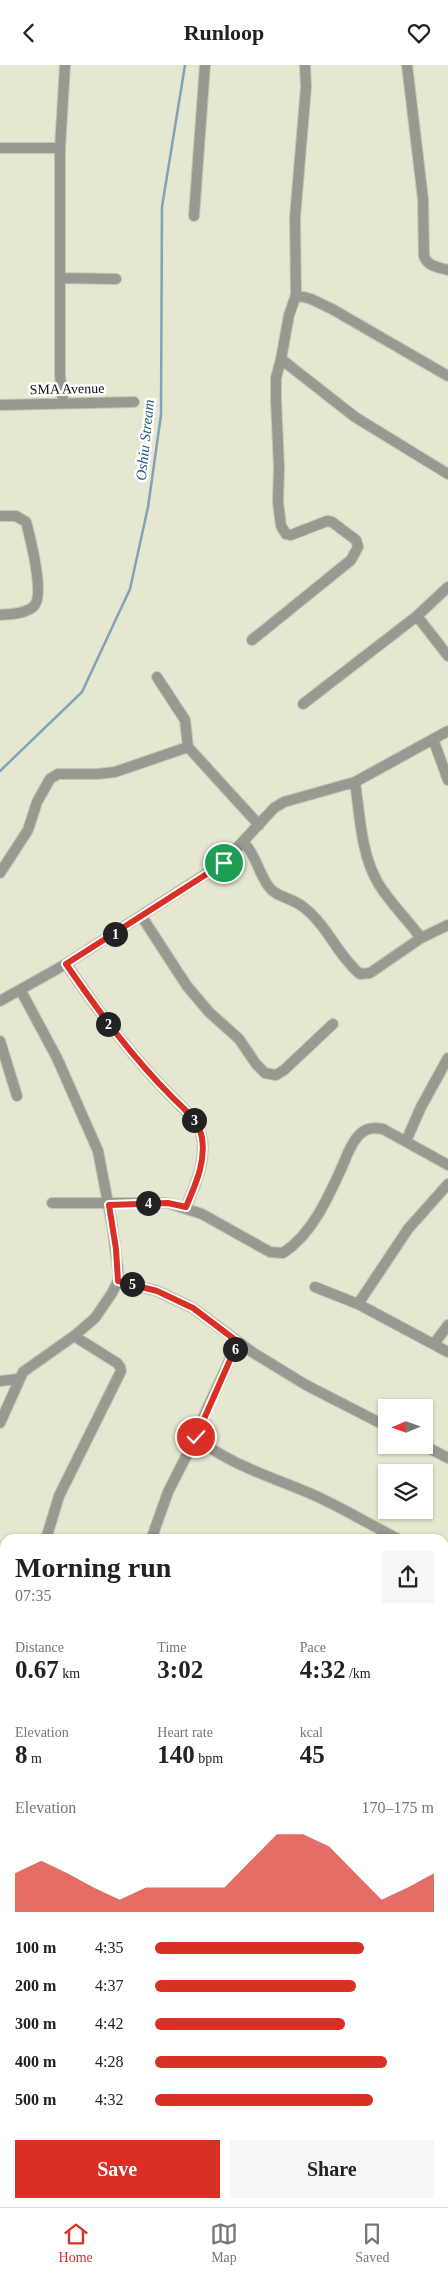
<!DOCTYPE html>
<meta charset="utf-8">
<style>
body{margin:0;font-family:Georgia,serif;background:#f6f6f6;color:#222;height:100vh;display:flex;flex-direction:column;font-size:19px;white-space:nowrap}
*{box-sizing:border-box;margin:0}
p{font-size:16px;color:#767676}
.icon{flex:none;width:28px;height:28px;fill:none;stroke:currentColor;stroke-width:2;stroke-linecap:round;stroke-linejoin:round}
.map{position:relative;flex:1;overflow:hidden}
.panel{position:absolute;left:0px;top:1469px;width:449px;height:674px;display:flex;flex-direction:column;background:#fff;border-radius:15px 15px 0 0;box-shadow:0 1px 4px #0004}
.panel>*{flex:none}
.needle{width:32px;rotate:268deg}
.tools{position:absolute;left:378px;top:1334px;display:grid;gap:10px}
.tools a{display:grid;place-items:center;width:55px;height:55px;border-radius:0px;background:#fff;box-shadow:0 1px 4px #0004;font-size:25px}
.pin{position:absolute;display:grid;place-items:center;width:42px;height:42px;color:#fff;margin:-21px;border:2px solid #fff;border-radius:50%;box-shadow:0 1px 5px #0007}
.km{position:absolute;width:25px;height:25px;margin:-12px;border-radius:50%;background:#222;color:#fff;font-size:14px;line-height:25px;text-align:center}
.round{display:grid;place-items:center;flex:none;width:52px;height:52px;border-radius:0px;background:#f6f6f6}
.overview{display:flex;align-items:center;justify-content:space-between;height:85px;padding:0 15px}
h1{font-size:28px;font-weight:700;line-height:38px}
.metrics{display:grid;grid-template-columns:repeat(3,1fr);gap:8px;height:85px;padding:5px 15px}
.metrics div{display:grid;align-content:center}
.metrics b{font-size:25px;font-weight:700}
.metrics small{font-size:14px;font-weight:400}
.metrics p{font-size:14px}
.chart{height:140px;padding:10px 15px}
.chart p{display:flex;justify-content:space-between}
.chart svg{width:100%;height:90px;margin-top:5px;fill:#d93025;opacity:.7}
.action{display:flex;gap:10px;margin-top:auto;padding:10px 15px}
.action a{flex:1;height:58px;border-radius:0px;background:#d93025;color:#fff;font-size:20px;font-weight:700;line-height:58px;text-align:center}
.action a+a{background:#f6f6f6;color:#222}
ul{padding:0 15px;list-style:none;font-size:16px}
li{display:grid;grid-template-columns:80px 60px 1fr;align-items:center;height:38px}
li i{height:12px;border-radius:6px;background:#d93025}
header{display:flex;justify-content:space-between;align-items:center;height:65px;padding:0 15px;background:#fff;font-size:22px;font-weight:700}
.dock{display:flex;justify-content:space-around;align-items:center;height:70px;border-top:1px solid #e0e0e0;background:#fff;font-size:14px;color:#767676}
.dock a{display:grid;justify-items:center;gap:2px}
.dock .active{color:#d93025}
.map>svg:first-child{display:block}
.lines{fill:none;stroke-linecap:round;stroke-linejoin:round}
.stream{stroke:#81a2b9;stroke-width:2.5}
.river{stroke:#81a2b9;stroke-width:15}
.street-casing{stroke:#c3c5b0;stroke-width:12}
.street{stroke:#989990;stroke-width:10}
.route-casing{stroke:#fff;stroke-width:10}
.route{stroke:#d93025;stroke-width:6}
.labels{text-anchor:middle;dominant-baseline:central;stroke-width:5;stroke-linejoin:round;paint-order:stroke}
.street-label{font-size:14px;fill:#11120a;stroke:#fff}
.water-label{font-size:15px;font-style:italic;fill:#255d7f;stroke:#fff}
</style>
<header><svg class="icon" aria-label="back" viewBox="0 0 24 24"><path d="M15 5l-7 7 7 7"/></svg>Runloop<svg class="icon" aria-label="heart" viewBox="0 0 24 24"><path d="M12 20l-8-8c-3-5 5-10 8-4 3-6 11-1 8 4z"/></svg></header>
<div class="map">
<svg width="448" height="2142" viewBox="0 0 448 2142">
<rect width="100%" height="100%" fill="#e5e7d0"/>
<g class="lines">
<!-- stream -->
<path class="stream" d="M0,706L82,627L130,524L148,442L161,350L162,142L185,0"/>
<!-- river -->
<path class="river" d="M0,1632L5,1634
M444,1718L448,1719"/>
<defs>
<path id="street" d="M305,0L306,22L295,153L296,230L289,250L281,294L355,352L448,409
M407,0L423,134L424,191C428,202 438,202 448,205
M0,83H60
M194,151L205,0
M60,213L116,214
M296,230L311,234L332,244L448,311
M63,337L60,310V83L65,0
M0,340L134,337
M0,451H16L26,457C30,472 45,530 34,541C26,549 10,549 0,550
M417,551L448,591
M252,575L351,495L358,482L356,475L332,457L327,456L291,470L286,469L281,461L278,437L279,402L276,335V313L281,294
M157,612L185,655L188,682
M303,639L417,551L448,522
M433,674L448,715
M355,717C360,751 361,789 378,818C390,838 408,855 421,873
M244,778C257,791 258,808 269,822C276,832 292,833 302,841C327,859 337,890 360,909L370,908L421,873L448,860
M0,808L28,765L37,737L50,714L58,709H98L115,707L188,682L259,760
M142,852L187,921L209,947L239,974L256,999L265,1008L276,1010L284,1005L333,959
M66,899C99,947 132,992 173,1033C184,1044 199,1057 202,1073C206,1098 195,1120 186,1142
M0,936L66,899L223,798L274,743L284,737L355,717L448,666
M0,976L17,1031
M406,1076L421,1042L448,993
M52,1138H168L202,1149L270,1187L283,1188C312,1169 328,1133 342,1102C347,1090 353,1073 364,1066C370,1062 377,1063 383,1064L448,1100
M118,1216L157,1226L193,1243L252,1287L306,1320L386,1361
M315,1222L358,1239L448,1287
M358,1239L408,1164L448,1119
M434,1279L448,1260
M0,1316L18,1314
M0,1358L23,1307L74,1271L95,1253L112,1228L118,1216V1205L112,1159L98,1086L57,993L21,926
M196,1372C228,1400 278,1414 316,1431C344,1444 371,1460 398,1474
M423,1380L448,1393
M152,1472L168,1427L196,1372L206,1346L238,1277
M46,1474L59,1431L121,1306L120,1302L117,1298L74,1271
M444,1495L448,1497
M0,1564L5,1561
M444,1604L448,1605
M0,1954L5,1953
M0,2020L5,2019
M0,2126H5
M444,2135L448,2137
M217,2138L230,2142
M286,2142L287,2138
M403,2142L404,2138"/>
</defs>
<!-- street casing -->
<use href="#street" class="street-casing"/>
<!-- street -->
<use href="#street" class="street"/>
</g>
<g class="lines">
<defs>
<path id="route" d="M196,1372L238,1277L193,1243L157,1226L118,1216L116,1184L109,1140L168,1138L186,1142C195,1120 206,1098 202,1073C199,1056 184,1044 173,1033C132,992 99,947 66,899L224,798"/>
</defs>
<!-- route casing -->
<use href="#route" class="route-casing"/>
<!-- route -->
<use href="#route" class="route"/>
</g>
<g class="labels">
<!-- street labels -->
<g class="street-label">
<text transform="translate(67 324) rotate(-1)">SMA Avenue</text>
</g>
<!-- water labels -->
<g class="water-label">
<text transform="translate(145 375) rotate(-84)">Oshiu Stream</text>
</g>
</g>
</svg>
<div class="tools">
<a><svg class="needle" viewBox="-14 -14 28 28"><path d="M0-13l5 13h-10z" fill="#e53935"/><path d="M0 13l5-13h-10z" fill="#767676"/></svg></a>
<a><svg class="icon" aria-label="layers" viewBox="0 0 24 24"><path d="M12 4l9 5-9 5-9-5zM3 14l9 5 9-5"/></svg></a>
</div>
<div class="pin" style="left:224px;top:798px;background:#1e9e55"><svg class="icon" aria-label="arrive" viewBox="0 0 24 24"><path d="M6 21V4h12l-3 4 3 4H6"/></svg></div>
<div class="pin" style="left:196px;top:1372px;background:#d93025"><svg class="icon" aria-label="check" viewBox="0 0 24 24"><path d="M5 12l5 5 9-10"/></svg></div>
<b class="km" style="left:115px;top:869px">1</b>
<b class="km" style="left:108px;top:959px">2</b>
<b class="km" style="left:194px;top:1055px">3</b>
<b class="km" style="left:148px;top:1138px">4</b>
<b class="km" style="left:132px;top:1219px">5</b>
<b class="km" style="left:235px;top:1284px">6</b>
<section class="panel">
<div class="overview"><div><h1>Morning run</h1><p>07:35</p></div><a class="round"><svg class="icon" aria-label="share" viewBox="0 0 24 24"><path d="M12 15V3M7 8l5-5 5 5M5 13v7h14v-7"/></svg></a></div>
<div class="metrics">
<div><p>Distance</p><b>0.67<small> km</small></b></div>
<div><p>Time</p><b>3:02</b></div>
<div><p>Pace</p><b>4:32<small> /km</small></b></div>
</div>
<div class="metrics">
<div><p>Elevation</p><b>8<small> m</small></b></div>
<div><p>Heart rate</p><b>140<small> bpm</small></b></div>
<div><p>kcal</p><b>45</b></div>
</div>
<div class="chart"><p><span>Elevation</span>170–175 m</p>
<svg viewBox="0 0 160 44" preserveAspectRatio="none"><path d="M0 44V25L10 19L20 25L30 32L40 38L50 32L60 32L70 32L80 32L90 19L100 6L110 6L120 12L130 25L140 38L150 32L160 25V44z"/></svg>
</div>
<ul>
<li><b>100 m</b>4:35<i style="width:75%"></i></li>
<li><b>200 m</b>4:37<i style="width:72%"></i></li>
<li><b>300 m</b>4:42<i style="width:68%"></i></li>
<li><b>400 m</b>4:28<i style="width:83%"></i></li>
<li><b>500 m</b>4:32<i style="width:78%"></i></li>
</ul>
<div class="action"><a>Save</a><a>Share</a></div>
</section>
</div>
<nav class="dock">
<a class="active"><svg class="icon" aria-label="home" viewBox="0 0 24 24"><path d="M3 11l9-7 9 7M6 9v11h12V9"/></svg>Home</a>
<a><svg class="icon" aria-label="map" viewBox="0 0 24 24"><path d="M3 6l6-2 6 2 6-2v14l-6 2-6-2-6 2zM9 4v14M15 6v14"/></svg>Map</a>
<a><svg class="icon" aria-label="saved" viewBox="0 0 24 24"><path d="M7 4h10v16l-5-4-5 4z"/></svg>Saved</a>
</nav>
